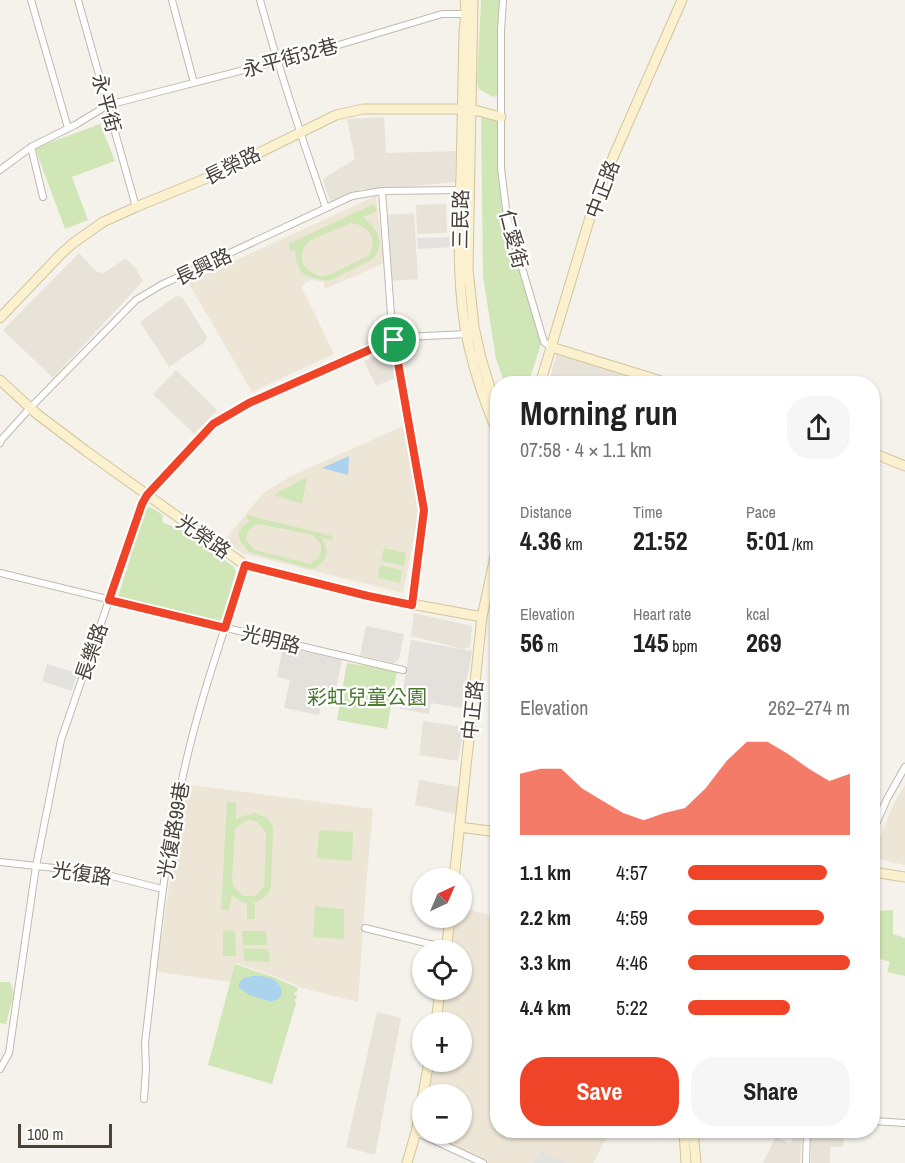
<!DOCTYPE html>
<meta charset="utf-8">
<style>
body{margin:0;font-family:"Archivo Narrow","Noto Sans TC",sans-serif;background:#f6f6f6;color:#222;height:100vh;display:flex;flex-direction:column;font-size:22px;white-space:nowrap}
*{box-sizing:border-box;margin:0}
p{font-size:20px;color:#767676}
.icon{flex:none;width:33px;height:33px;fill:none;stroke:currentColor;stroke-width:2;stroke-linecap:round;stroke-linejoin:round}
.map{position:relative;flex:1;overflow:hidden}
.panel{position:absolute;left:490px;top:376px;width:390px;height:762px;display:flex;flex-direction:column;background:#fff;border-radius:24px;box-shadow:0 2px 4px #0004}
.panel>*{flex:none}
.needle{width:39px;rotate:44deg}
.fabs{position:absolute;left:412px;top:868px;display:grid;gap:12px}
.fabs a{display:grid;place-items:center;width:60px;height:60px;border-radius:50%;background:#fff;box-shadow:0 2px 4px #0004;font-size:30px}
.scale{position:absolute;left:18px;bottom:15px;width:94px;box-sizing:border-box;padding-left:6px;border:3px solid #494239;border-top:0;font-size:16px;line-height:21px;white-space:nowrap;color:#494239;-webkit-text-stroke:4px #fff;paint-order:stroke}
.pin{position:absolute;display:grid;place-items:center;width:51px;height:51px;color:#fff;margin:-26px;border:3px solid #fff;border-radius:50%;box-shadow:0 2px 6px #0007}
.round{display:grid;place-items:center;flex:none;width:63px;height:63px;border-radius:24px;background:#f6f6f6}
.head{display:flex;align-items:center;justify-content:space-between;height:102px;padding:0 30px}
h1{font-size:33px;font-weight:700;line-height:45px}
.stats{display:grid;grid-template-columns:repeat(3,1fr);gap:9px;height:102px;padding:6px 30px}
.stats div{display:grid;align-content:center}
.stats b{font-size:26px;font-weight:700}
.stats small{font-size:16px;font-weight:400}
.stats p{font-size:16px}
.chart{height:168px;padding:12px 30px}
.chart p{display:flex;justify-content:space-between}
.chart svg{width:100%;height:108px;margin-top:6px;fill:#ef4427;opacity:.7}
.button{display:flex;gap:12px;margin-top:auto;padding:12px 30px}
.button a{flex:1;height:69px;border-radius:24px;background:#ef4427;color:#fff;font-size:24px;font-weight:700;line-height:69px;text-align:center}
.button a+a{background:#f6f6f6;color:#222}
ul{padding:0 30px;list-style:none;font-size:20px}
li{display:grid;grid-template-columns:96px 72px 1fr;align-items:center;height:45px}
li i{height:15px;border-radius:8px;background:#ef4427}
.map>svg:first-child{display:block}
.residential{fill:#e8e3d9}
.industrial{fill:#e4e1dc}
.education{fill:#ede6d6}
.green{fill:#d1e6b6;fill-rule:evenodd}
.parking{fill:#e4e2df}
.water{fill:#abd3ee}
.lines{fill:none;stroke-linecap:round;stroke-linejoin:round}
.street-casing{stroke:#c0b9ae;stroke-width:8}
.secondary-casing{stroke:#d2c49d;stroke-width:11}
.street{stroke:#fff;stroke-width:6}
.secondary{stroke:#fcf1ce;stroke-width:9}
.route-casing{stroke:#fff;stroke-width:12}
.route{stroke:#ef4427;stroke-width:8}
.labels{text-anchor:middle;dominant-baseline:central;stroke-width:4.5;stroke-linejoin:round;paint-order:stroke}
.street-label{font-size:20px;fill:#494239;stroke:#fff}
.park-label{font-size:20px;fill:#4b792e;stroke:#fff}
</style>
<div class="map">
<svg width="905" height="1163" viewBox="0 0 905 1163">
<rect width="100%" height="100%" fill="#f5f2eb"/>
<!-- residential -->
<path class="residential" d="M384,117L386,153L456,151L455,182L386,189H362L330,202L323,179L355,159L347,119Z
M446,204L447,233L417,234L416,205Z
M414,213L418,279L392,281L388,215Z
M79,253L97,272L104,273L126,258L137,270L143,281L53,378L3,330Z
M176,296L182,297L207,337L204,343L169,367L140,322Z
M389,352L398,377L376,386L364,361Z
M557,353L658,384H548Z
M176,370L217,410L194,434L153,394Z
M414,613L472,626L470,647L463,649L411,636Z
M423,721L464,727L458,761L419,755Z
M419,780L459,787L456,814L415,805Z
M377,1012L401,1018L375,1155L346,1147Z
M797,1131H802L800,1163H763L776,1136L790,1144Z
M811,1131H844L843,1147H830V1163H811Z"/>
<!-- industrial -->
<path class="industrial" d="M366,626L404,634L399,659L394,663L360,655Z
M411,640L472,651L462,708L431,703L429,714L400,709Z
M283,647L342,660L336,690L325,688L319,715L284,708L290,680L277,677Z"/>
<!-- education -->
<path class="education" d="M376,196L384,263L325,289L323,282L311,280L301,286L334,354L252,392L188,282Z
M403,426L411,461L420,509L403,593L242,553L224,541L263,493L291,476Z
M184,784L373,809L366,887L358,1002L302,988L277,977L236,963L230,982L160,972L157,969Z
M905,785V865L873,858V854L894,803Z
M462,907L494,917L498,920V1131H610L593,1163H488L424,1134H462V1095H429L434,1062H462V1023H440L445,990H462V951H451L456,918H462Z"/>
<!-- green -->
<path class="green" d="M481,0H500L499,91L496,96L493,97L479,89L477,82Z
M481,111L501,117L504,216L541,344L528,384H505L496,359L483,277Z
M100,124L115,161L72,177L88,220L65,229L35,148Z
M374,204L377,211L363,217C377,229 387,242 373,259L329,281L323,280L309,277L301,272L296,261L295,250L291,252L288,244ZM351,223C369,225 379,240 368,256C359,260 331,275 324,276C315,276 304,269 302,261C301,255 303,247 308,243C313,238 342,227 351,223Z
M307,477L302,504L273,495Z
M150,507L163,515L162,522L188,533L234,567L236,572L221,622L118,597L145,510Z
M247,515L333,536L332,540L322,538C330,552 328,562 312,569L249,552L241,542L238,534L241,528L250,520L246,519ZM260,524L313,535L321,545V551L319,557L310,564L255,550L246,540C247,530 251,527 260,524Z
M384,548L406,553L404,566L381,561Z
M380,565L402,570L400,583L378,578Z
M347,663L397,671L387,729L337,720Z
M227,801L236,803V820L240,817L255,813L267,818L271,823L273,828L271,888C266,897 261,901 252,903L255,904V919H247V903L239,901L232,895L229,910H221ZM251,820L257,822L266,833L264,886L260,891L255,896H243L234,887L232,881L235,829L245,821Z
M319,830L353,832L352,861L317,858Z
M315,906L344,909V939L313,937Z
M893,910V934L905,938V976L887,972L890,962L873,957V911Z
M223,930L235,931L236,956H223Z
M242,931H266L267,945H243Z
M243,948L268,949L270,962L245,961Z
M235,964L276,978L298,988L296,993L295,992L294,994L297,996L296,999H294L296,1003L272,1084L208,1065Z
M0,982H10L14,993L6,1024L0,1023Z"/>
<!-- parking -->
<path class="parking" d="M450,237L451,247L418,249L417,238Z
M47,664L77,673L72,691L42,681Z
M540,1150L567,1163H534Z"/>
<!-- water -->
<path class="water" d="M349,456L348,475L322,468Z
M253,976C260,976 266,976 272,979C284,984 286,1002 270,1001C267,1001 264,999 261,999C253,996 246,994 239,988V983L244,978Z"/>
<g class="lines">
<defs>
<path id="street" d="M31,0L68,128
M78,0L136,207
M172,0L194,83
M260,0C279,70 302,139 326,208
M503,0L501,31V168L507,217L544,342L551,347
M31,147L43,197
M0,170L31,147L75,125L108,105L322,50L442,14H469
M382,191L392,328L424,510L412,605
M0,443L2,439L30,408L136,300L161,285L352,196L382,191L460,190
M0,573L313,649L403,670
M873,831L887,799L905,767
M0,862L100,873L162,889
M365,928L446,948
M0,1069L9,1053L36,866L61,740L142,504L147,495L213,424L250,403L385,343L406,337L467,334
M144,1099L146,1068L145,1043C156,952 163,860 184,771C199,701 224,633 245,565
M873,1121L905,1123
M416,1132L483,1163
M806,1163L807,1131"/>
<path id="secondary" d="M465,0L466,13L464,32C463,79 462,126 461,174C459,231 456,291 469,347C476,377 486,406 498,434
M473,0L468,269L474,327L481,358L498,414
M0,318L61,254L72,244L103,222L136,207L212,176L336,115L363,109H470L501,117
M551,347L671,384
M0,380L37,414L86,451L245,565L368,596L482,617
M540,384L597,194L682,0
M873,453L905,466
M459,827L498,832
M873,872L905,877
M454,879L482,617L498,543
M446,951L450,918
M436,1023L440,990
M684,1131L686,1163
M693,1131L696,1163
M407,1163L416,1132L429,1062"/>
</defs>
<!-- street casing -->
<use href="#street" class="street-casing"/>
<!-- secondary casing -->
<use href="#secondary" class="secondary-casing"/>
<!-- street -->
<use href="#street" class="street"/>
<!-- secondary -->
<use href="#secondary" class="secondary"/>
</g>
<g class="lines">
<defs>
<path id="route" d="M394,340L424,510L412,605L368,596L245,565L225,628L109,600L142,504L147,495L213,424L249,403L385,343Z"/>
</defs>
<!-- route casing -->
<use href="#route" class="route-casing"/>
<!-- route -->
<use href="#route" class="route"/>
</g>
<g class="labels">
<!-- street labels -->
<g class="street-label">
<text transform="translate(290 57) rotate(-15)">永平街32巷</text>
<text transform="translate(107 103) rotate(75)">永平街</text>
<text transform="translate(232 165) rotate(-26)">長榮路</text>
<text transform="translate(602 189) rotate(-69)">中正路</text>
<text transform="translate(460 219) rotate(-89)">三民路</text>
<text transform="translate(514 239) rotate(76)">仁愛街</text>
<text transform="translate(203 266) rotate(-25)">長興路</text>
<text transform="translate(204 536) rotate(35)">光榮路</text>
<text transform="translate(271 639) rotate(14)">光明路</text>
<text transform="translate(91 652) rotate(-71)">長樂路</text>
<text transform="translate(472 710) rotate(-84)">中正路</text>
<text transform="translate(173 830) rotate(-80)">光復路99巷</text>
<text transform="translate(82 873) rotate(8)">光復路</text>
</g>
<!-- park labels -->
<g class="park-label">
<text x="367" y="696">彩虹兒童公園</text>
</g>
</g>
</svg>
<div class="fabs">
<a><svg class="needle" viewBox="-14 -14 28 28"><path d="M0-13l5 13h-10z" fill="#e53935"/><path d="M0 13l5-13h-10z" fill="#767676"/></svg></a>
<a><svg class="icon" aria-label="locate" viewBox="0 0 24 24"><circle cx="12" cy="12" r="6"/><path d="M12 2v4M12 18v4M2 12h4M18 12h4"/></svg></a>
<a>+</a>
<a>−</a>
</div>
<div class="scale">100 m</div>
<div class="pin" style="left:394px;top:340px;background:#1e9e55"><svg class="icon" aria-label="arrive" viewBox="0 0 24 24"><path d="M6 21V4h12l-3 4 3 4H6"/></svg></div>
<section class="panel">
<div class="head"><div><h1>Morning run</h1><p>07:58 · 4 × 1.1 km</p></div><a class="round"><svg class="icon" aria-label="share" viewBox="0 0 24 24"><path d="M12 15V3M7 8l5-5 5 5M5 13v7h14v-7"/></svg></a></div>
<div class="stats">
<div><p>Distance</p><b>4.36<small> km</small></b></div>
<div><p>Time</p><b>21:52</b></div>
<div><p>Pace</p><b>5:01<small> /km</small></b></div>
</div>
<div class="stats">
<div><p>Elevation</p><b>56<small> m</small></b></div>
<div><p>Heart rate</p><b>145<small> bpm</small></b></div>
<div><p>kcal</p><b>269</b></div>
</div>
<div class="chart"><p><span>Elevation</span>262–274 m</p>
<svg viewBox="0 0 160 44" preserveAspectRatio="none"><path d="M0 44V19L10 17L20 17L30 25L40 30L50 35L60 38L70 35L80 33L90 25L100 14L110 6L120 6L130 11L140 17L150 22L160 19V44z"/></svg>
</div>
<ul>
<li><b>1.1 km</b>4:57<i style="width:86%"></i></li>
<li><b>2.2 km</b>4:59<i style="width:84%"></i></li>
<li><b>3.3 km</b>4:46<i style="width:100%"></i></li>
<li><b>4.4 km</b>5:22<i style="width:63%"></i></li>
</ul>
<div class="button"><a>Save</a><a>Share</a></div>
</section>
</div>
